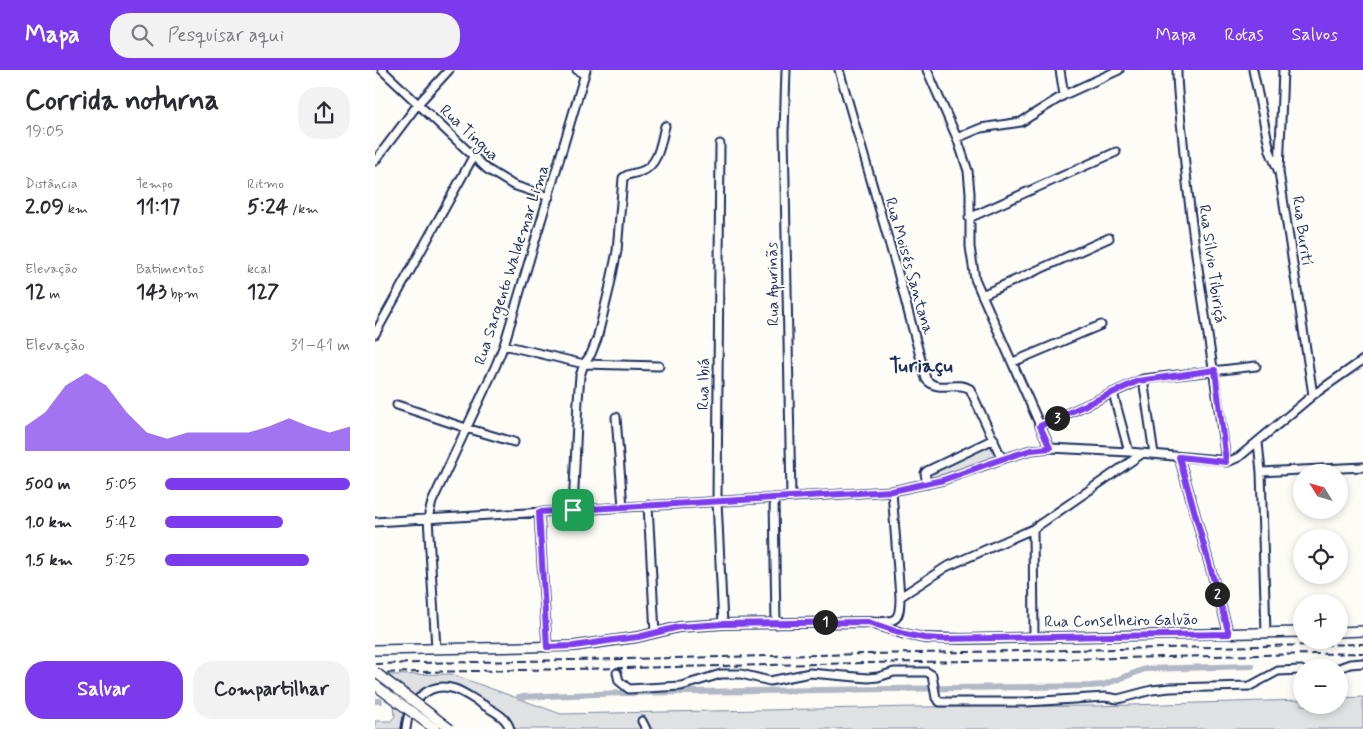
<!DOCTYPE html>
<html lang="pt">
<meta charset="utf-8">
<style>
body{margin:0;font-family:Mynerve,sans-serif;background:#f2f2f3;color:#2b2b33;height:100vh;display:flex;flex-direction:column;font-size:19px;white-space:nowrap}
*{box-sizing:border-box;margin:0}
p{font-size:16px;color:#7c7c81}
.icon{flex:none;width:28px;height:28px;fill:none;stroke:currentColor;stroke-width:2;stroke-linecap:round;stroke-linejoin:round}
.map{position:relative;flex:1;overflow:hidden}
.details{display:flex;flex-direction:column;background:#fff;width:375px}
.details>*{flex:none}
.needle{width:32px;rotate:307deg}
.tools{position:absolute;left:918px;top:394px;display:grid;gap:10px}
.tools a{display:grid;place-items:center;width:55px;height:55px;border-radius:50%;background:#fff;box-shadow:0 2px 8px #0003;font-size:25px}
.pin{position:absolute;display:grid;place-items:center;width:42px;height:42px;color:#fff;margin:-21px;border-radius:10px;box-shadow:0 2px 8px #0006}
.km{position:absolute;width:25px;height:25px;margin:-12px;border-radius:50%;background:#222;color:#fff;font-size:14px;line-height:25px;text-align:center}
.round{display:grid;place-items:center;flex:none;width:52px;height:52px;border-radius:20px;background:#f2f2f3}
.headline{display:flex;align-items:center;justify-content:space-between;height:85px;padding:0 25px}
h1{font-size:28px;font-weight:700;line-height:38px}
.figures{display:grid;grid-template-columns:repeat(3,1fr);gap:8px;height:85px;padding:5px 25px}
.figures div{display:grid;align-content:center}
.figures b{font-size:21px;font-weight:700}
.figures small{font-size:14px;font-weight:400}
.figures p{font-size:14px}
.chart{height:140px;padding:10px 25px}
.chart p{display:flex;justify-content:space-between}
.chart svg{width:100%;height:90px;margin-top:5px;fill:#7c3aed;opacity:.7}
.cta{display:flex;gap:10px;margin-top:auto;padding:10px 25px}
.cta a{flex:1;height:58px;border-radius:20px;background:#7c3aed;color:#fff;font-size:20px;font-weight:700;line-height:58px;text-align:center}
.cta a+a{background:#f2f2f3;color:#2b2b33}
ul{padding:0 25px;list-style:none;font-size:16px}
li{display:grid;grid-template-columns:80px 60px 1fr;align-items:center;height:38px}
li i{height:12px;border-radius:6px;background:#7c3aed}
header{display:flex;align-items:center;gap:30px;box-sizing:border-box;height:70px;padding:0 25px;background:#7c3aed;color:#fff}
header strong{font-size:24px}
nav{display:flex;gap:28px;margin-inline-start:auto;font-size:18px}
.search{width:350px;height:45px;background:#f2f2f3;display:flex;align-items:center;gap:12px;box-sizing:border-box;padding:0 18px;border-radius:20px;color:#7c7c81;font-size:19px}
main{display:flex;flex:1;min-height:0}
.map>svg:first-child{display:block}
.green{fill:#e0e1e3;stroke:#7e88a0}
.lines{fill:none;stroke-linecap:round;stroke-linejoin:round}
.canal{stroke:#b3b8c5;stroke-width:6}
.minor-casing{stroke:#1b2f5e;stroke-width:11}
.major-casing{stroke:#1b2f5e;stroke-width:12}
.minor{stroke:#fdfcf7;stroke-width:7}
.major{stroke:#fdfcf7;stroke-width:9}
.rail{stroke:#1b2f5e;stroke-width:2;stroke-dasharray:8 4;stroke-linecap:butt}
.major-bridge-casing{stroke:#1b2f5e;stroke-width:12;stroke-linecap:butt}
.major-bridge{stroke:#fdfcf7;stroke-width:9}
.route-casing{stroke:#fff;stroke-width:10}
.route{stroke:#7c3aed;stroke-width:6}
.labels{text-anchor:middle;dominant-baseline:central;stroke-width:4;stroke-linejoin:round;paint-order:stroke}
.street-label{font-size:16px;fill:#1b2f5e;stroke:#fdfcf7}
.district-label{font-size:21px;font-weight:bold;fill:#1b2f5e;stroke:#fdfcf7}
</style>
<header>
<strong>Mapa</strong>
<div class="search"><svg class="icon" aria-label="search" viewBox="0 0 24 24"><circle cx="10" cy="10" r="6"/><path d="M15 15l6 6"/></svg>Pesquisar aqui</div>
<nav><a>Mapa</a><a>Rotas</a><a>Salvos</a></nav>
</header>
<main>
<section class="details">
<div class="headline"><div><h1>Corrida noturna</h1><p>19:05</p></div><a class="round"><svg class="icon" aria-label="share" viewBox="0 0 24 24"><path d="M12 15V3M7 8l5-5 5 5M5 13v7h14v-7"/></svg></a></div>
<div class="figures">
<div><p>Distância</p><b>2.09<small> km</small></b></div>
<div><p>Tempo</p><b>11:17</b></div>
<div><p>Ritmo</p><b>5:24<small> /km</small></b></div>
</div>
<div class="figures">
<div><p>Elevação</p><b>12<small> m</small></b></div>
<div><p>Batimentos</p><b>143<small> bpm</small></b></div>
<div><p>kcal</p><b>127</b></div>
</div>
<div class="chart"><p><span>Elevação</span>31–41 m</p>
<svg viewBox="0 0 160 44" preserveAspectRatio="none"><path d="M0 44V32L10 25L20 12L30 6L40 12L50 25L60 35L70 38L80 35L90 35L100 35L110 35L120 32L130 28L140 32L150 35L160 32V44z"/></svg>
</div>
<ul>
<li><b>500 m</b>5:05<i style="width:100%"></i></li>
<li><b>1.0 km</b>5:42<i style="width:64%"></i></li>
<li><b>1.5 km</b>5:25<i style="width:78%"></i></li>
</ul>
<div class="cta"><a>Salvar</a><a>Compartilhar</a></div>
</section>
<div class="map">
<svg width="988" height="659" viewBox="0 0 988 659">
<rect width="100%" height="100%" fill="#fdfcf7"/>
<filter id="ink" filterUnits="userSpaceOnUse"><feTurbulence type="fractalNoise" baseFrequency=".02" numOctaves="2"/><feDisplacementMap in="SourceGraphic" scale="10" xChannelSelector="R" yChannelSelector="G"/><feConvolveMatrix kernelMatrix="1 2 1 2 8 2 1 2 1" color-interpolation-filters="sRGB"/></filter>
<g filter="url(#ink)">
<!-- green -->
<path class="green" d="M616,372L623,389L580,404L553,410L551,403Z
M76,604L186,644L542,637L721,636L926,630V635H964V628L988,627V659H139L135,649L78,614C41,611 36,630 25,659H0V651H16L20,646L19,634L4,619L15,605Z"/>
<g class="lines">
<!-- canal -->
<path class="canal" d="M144,627L248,623L715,616L728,615L770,599L877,596
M0,631H5"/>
<defs>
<path id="minor" d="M7,0L112,99L138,115L174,127
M202,0L210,4
M411,0L409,62L416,427
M464,0L523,203L551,309C563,324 581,310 595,319L627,389
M552,0L582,68L593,101L595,123V177L600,209L675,378
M685,0L689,25
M802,0C802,24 806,48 808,72C817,179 838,285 851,392
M878,0L895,81L904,102
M908,0L904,102L938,325
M582,68L606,58L646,52L689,25L744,0
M345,74L342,431L348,554
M0,91L43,34L74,0
M594,148L741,82
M607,225L734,168
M0,264L98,87
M129,275L209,294L284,296
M638,292L726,255
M768,309L779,384
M738,323L754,382
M22,335L91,358L139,372
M241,347L248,437
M665,356L768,309L881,296
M883,372L886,402L891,563
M804,387L854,564
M886,402L988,397
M552,414L550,403L552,401L619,369
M399,428L401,554
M273,435L280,563
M198,440L203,330L205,306L209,294L216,284L222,269L234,220L242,181L248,108C253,103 260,104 267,101C284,95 286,71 290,56
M164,442L172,577
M0,452L517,421L568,410L627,389L656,380L675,378L754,382L855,391L864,387L938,325L988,290
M658,459L659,567
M525,527L571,497L658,459L768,383
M496,552C520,551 525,554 525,527L517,421
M61,578L53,448L57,432L121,295L129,275L211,0
M964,598L975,594L988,593
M242,603L244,611L254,619L306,616L346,604H366L395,611L435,603L493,608L503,607L519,602H552L557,605L561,628L565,632H652L730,627L743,629L777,620L795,618L875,616L903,601L926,600
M267,651L271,659
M31,659C33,634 52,610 80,619C89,622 98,629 107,634C118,641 131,646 135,659"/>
<path id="major" d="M964,562L988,561
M0,580L199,576L263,567L304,557L348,554L493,552L530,564L549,568L586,569L926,562"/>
</defs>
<!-- minor casing -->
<use href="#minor" class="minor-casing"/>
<!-- major casing -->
<use href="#major" class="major-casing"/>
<!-- minor -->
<use href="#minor" class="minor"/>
<!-- major -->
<use href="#major" class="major"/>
<!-- rail -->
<path class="rail" d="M0,594L988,574
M0,603L988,583"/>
<defs>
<path id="major-bridge" d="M0,602L75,659
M0,615L60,659"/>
</defs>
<!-- major-bridge casing -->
<use href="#major-bridge" class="major-bridge-casing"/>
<!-- major-bridge -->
<use href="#major-bridge" class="major-bridge"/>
</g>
</g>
<g class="lines" filter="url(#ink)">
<defs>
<path id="route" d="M840,300L851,392L804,387L854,564L566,569L549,568L530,564L493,552L348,554L304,557L263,567L239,570L199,576L172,577L164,442L517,421L568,410L627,389L656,380L675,378L665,356L763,311Z"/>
</defs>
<!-- route casing -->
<use href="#route" class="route-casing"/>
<!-- route -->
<use href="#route" class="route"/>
</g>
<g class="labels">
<!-- street labels -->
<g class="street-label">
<text transform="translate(94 63) rotate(43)">Rua Tingua</text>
<text transform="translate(927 161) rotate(82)">Rua Burití</text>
<text transform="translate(837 194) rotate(82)">Rua Sílvio Tibiriçá</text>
<text transform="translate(137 195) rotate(-72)">Rua Sargento Waldemar Lima</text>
<text transform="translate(534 196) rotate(74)">Rua Moisés Santana</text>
<text transform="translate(398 214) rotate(-91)">Rua Apurinãs</text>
<text transform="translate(329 314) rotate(-89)">Rua Ibiá</text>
<text transform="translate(746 551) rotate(-1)">Rua Conselheiro Galvão</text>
</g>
<!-- district labels -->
<g class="district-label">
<text x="546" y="296">Turiaçu</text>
</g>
</g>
</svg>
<div class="tools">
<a><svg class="needle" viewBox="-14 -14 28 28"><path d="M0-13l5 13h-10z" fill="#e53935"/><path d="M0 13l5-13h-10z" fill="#7c7c81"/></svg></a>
<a><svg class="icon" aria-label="locate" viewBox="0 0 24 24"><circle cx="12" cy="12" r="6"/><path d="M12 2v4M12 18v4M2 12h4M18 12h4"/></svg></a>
<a>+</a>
<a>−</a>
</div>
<div class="pin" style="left:198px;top:440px;background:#1e9e55"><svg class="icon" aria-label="arrive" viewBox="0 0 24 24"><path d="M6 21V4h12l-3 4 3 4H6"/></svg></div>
<b class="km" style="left:450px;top:552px">1</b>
<b class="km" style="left:842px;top:524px">2</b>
<b class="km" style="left:682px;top:348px">3</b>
</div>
</main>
